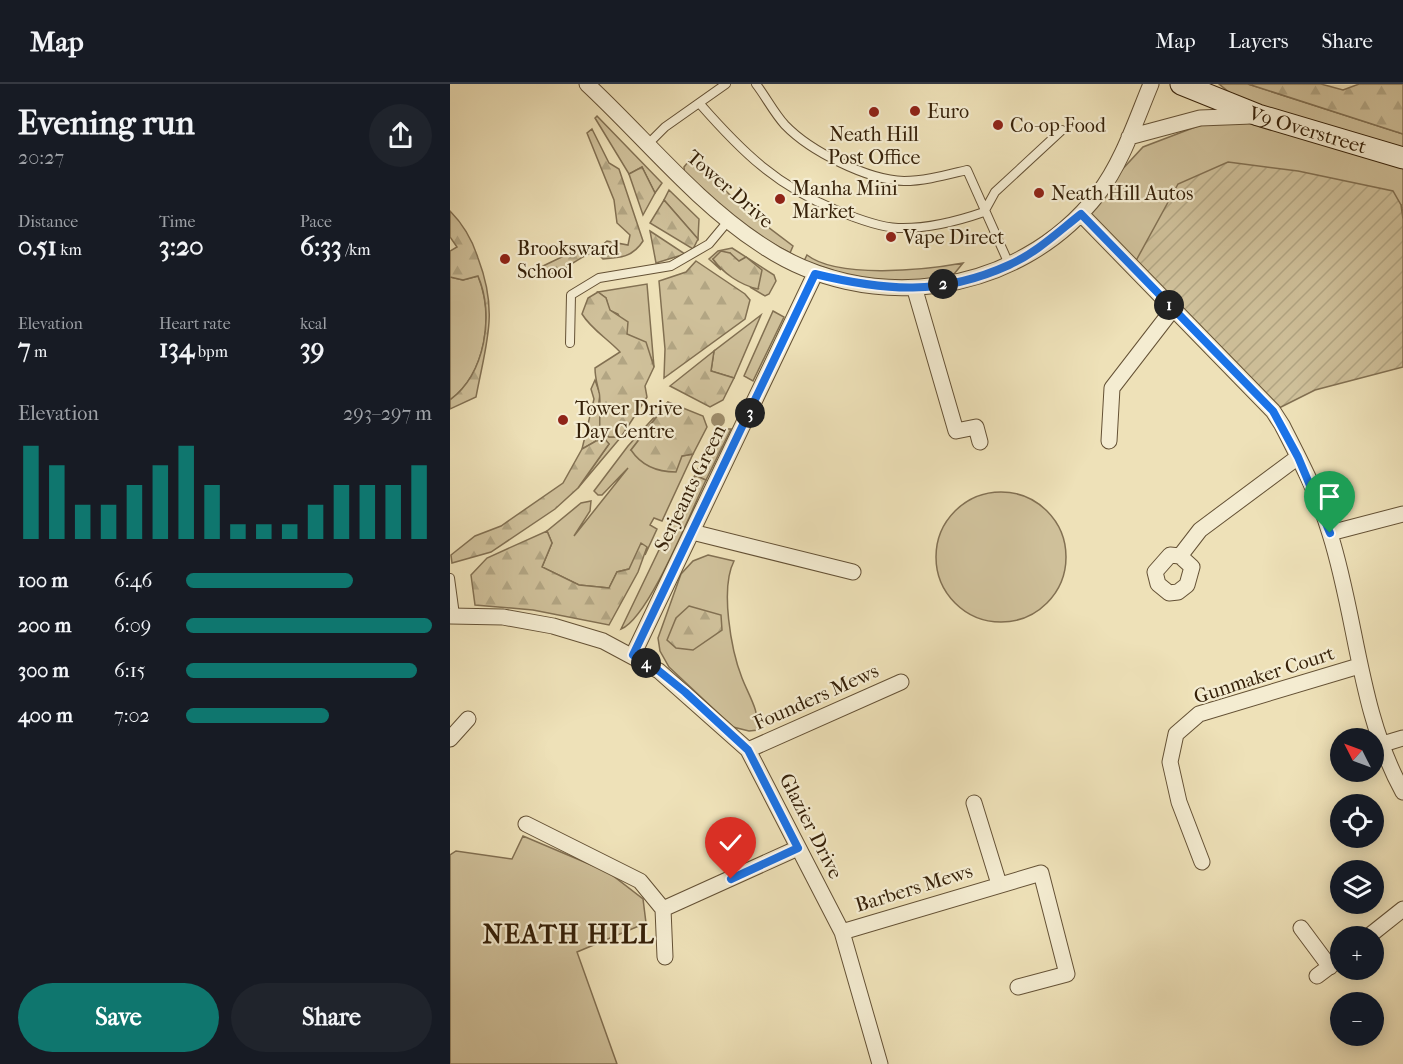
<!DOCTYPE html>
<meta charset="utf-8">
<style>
body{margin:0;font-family:"IM FELL French Canon",serif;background:#20242c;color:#f1f3f6;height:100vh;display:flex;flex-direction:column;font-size:22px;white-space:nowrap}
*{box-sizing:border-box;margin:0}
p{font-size:20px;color:#9ea1a6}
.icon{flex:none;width:33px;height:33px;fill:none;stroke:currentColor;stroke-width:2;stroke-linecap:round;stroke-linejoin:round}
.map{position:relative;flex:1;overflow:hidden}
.details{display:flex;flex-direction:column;background:#171b24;width:450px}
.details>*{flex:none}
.needle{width:39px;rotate:312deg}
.fabs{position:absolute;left:880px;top:644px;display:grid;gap:12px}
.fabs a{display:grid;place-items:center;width:54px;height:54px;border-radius:50%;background:#171b24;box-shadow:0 3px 15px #0003;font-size:30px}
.pin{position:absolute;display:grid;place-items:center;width:51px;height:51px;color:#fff;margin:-62px -26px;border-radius:50% 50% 50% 0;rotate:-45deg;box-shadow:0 0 6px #0007}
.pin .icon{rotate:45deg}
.km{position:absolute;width:30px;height:30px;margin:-15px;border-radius:50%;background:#222;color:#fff;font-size:16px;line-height:30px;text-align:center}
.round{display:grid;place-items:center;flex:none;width:63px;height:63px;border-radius:32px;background:#20242c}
.headline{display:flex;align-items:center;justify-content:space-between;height:102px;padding:0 18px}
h1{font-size:33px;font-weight:700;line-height:45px}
.figures{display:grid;grid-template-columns:repeat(3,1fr);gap:9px;height:102px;padding:6px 18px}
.figures div{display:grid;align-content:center}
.figures b{font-size:26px;font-weight:700}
.figures small{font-size:16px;font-weight:400}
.figures p{font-size:16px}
.chart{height:168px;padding:12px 18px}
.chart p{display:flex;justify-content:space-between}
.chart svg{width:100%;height:108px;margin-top:6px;stroke:#0f766e;stroke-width:6}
.cta{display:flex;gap:12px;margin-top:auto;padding:12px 18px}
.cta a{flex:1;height:69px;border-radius:36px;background:#0f766e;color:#fff;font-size:24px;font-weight:700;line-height:69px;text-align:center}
.cta a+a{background:#20242c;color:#f1f3f6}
ul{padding:0 18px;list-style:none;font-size:20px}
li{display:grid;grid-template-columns:96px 72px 1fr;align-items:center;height:45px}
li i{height:15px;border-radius:8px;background:#0f766e}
header{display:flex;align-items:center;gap:36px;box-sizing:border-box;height:84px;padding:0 30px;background:#171b24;border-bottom:2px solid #363941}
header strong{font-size:28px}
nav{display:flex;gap:33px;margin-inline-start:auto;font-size:21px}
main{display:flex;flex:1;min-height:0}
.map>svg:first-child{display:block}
.green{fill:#cfc09a;stroke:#827052;stroke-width:1.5}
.forest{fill:url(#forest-firs);stroke:#827052;stroke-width:1.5}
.garden{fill:url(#garden-furrows);stroke:#827052;stroke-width:1.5}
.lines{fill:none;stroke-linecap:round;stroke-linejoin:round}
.lane-casing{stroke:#645135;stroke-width:10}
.street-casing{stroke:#645135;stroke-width:17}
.secondary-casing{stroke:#362109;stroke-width:23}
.lane{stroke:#f4ecd1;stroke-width:8}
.street{stroke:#f4ecd1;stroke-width:15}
.secondary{stroke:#f4ecd1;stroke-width:21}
.tree{fill:#9e8d6c}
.route-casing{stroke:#fff;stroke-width:12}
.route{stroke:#1a73e8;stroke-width:8}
.poi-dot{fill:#8f2418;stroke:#f4ecd1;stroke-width:2}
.labels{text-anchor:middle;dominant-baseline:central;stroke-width:4.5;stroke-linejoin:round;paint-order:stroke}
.poi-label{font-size:20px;fill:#362109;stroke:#f4ecd1;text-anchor:start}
.street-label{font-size:20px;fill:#362109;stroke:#f4ecd1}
.district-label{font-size:26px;font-weight:bold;letter-spacing:1.5px;fill:#362109;stroke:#f4ecd1}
</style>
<header>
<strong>Map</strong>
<nav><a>Map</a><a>Layers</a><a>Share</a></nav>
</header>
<main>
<section class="details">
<div class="headline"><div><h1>Evening run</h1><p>20:27</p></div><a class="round"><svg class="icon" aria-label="share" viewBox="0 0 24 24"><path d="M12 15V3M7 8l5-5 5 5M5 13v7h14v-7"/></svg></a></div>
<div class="figures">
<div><p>Distance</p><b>0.51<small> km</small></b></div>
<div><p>Time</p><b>3:20</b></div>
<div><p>Pace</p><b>6:33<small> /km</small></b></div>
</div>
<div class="figures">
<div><p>Elevation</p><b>7<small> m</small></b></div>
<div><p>Heart rate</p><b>134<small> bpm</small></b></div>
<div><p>kcal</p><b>39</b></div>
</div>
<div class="chart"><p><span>Elevation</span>293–297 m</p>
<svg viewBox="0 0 160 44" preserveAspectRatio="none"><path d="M5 44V6M15 44V14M25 44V30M35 44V30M45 44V22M55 44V14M65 44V6M75 44V22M85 44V38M95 44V38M105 44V38M115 44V30M125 44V22M135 44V22M145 44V22M155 44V14"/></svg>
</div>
<ul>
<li><b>100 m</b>6:46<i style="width:68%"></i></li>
<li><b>200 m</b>6:09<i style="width:100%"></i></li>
<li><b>300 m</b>6:15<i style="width:94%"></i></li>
<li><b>400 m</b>7:02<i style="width:58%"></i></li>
</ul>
<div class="cta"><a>Save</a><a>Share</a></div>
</section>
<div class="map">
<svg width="953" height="980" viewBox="0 0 953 980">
<defs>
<pattern id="forest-firs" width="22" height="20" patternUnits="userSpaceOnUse" patternTransform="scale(1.5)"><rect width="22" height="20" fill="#cfc09a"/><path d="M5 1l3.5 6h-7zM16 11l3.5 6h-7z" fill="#b2a583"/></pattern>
<pattern id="garden-furrows" width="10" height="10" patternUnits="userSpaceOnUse" patternTransform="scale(1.5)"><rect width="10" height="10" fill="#cfc09a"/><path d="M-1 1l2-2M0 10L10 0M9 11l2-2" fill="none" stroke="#b2a583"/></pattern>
</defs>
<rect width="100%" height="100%" fill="#eee1b8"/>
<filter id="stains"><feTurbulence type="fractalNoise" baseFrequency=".00333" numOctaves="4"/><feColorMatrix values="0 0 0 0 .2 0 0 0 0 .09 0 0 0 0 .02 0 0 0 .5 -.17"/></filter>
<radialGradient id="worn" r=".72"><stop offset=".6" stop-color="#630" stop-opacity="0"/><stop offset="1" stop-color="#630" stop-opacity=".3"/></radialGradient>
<!-- green -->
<path class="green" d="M769,0H798L953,50V135L951,121L682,184L631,130L693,63L748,42L807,31Z
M147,32L212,99L205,109L192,83L179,90L145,34Z
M242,73L293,124L343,162L340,169L307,151L235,94L234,83Z
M219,106L249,135L248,155L214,116Z
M282,164L324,191L326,197L319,210L315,212L300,203L308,204L280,169L263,175L271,186L259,175L268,167Z
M357,171C388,195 475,186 513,179L504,190L475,196L415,197L354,177Z
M28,192C44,232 36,289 0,316V193L13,196Z
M197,200L204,283C199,261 187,262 176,249C173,244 171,236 168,230L159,226L156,214L148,208Z
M323,227L334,233L303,297L294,292Z
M311,231L284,294L261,287L264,267Z
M145,296L150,310L148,325L159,353H171L128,404L159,360L155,356L146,357L132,365L144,315L141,305Z
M218,318L181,366L232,372L243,370L212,437L204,434L200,441L207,445L195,471L197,463L179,485L167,488L159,504L129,501L92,483L102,459L97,447L131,419L141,417L140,427L124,452L178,384L152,411H148L144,407L178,362Z
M245,391L256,396C241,427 199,534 171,545Z
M486 473a65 65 0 1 1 130 0a65 65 0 1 1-130 0Z
M258,471L284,477C270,504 281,566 292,594C299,612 309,626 308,646L299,647L283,643L219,583L210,567L208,554L231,490L243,477Z
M73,752L158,788L193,815L196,839L127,868L167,980H0V771L6,767L62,775Z"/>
<!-- forest -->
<path class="forest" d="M798,0H871L893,6L909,0H953V50Z
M142,45L159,79L169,85L193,157C183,173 170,174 153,175L146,168C127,171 115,191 95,190L93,182L120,169L150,163L157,157L178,161L180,151L167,139L164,116L137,49Z
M192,83L205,109L193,131L179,90Z
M214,116L248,155L243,165L200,139Z
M0,127C14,141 22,155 28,174C49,229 36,259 26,313L0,325V316C35,290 45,231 28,192L13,196L0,193V167L7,163L0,153Z
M200,147L235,170L206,179Z
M271,167L280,169L289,177L296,173L312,186L308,205C290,201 273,189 263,175Z
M246,177L295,210L300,216L295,235L214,294L215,265L209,197L236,188Z
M148,208L156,214L160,226L178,238L177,250L196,258L204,283L195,302L197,313L171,353H159L150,346C149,337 151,313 149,308C147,299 145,294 145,284L170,268C158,255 141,245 132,230L138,214Z
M264,267L261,287L284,294L273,316L260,323L220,302Z
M218,318L253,332L257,343L243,370L232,372L226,388C207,388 191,381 181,366Z
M274,345H281L256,396L245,391L267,347Z
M155,355L159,360L128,404L105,425L41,468L2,479L1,471L25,452L51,442L113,399L132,365L146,357Z
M97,447L102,459L92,483L129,501L159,504L167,488L179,485L191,459L197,463L188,488L159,541L83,526L25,521L21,491L37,474Z
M239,522L271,531L272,546L243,566L226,564L217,556L226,534Z"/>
<!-- garden -->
<path class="garden" d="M778,78L848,87L943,107L951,121L953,135V283L865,306L823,327L682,184L728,100Z"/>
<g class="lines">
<defs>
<path id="lane" d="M306,0C316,13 324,29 335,41C360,67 417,96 454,97C475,97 496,91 517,86L559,180
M250,20C293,69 326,101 386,126C405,134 428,143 448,144C477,145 508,137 534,128L545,108L612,46
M199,59L215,43L276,0
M120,259L121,211L149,194L221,182L259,160L279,136
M0,494L5,531"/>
<path id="street" d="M137,0C194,53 245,117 310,160C416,233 568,213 648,110C672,79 686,36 701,0
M679,53L750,34L802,32
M631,130L823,327L832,341C850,376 869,412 880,450C907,535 909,629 953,708
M465,206L506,347L526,343L530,358
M659,357L662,304L723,225
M242,448L403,488
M880,449L953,430
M730,472L720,471L705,488L708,500L719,509L728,508L737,501L742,483L730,472L750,446L848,373
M0,532L53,533L103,542L153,557L209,587L298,666L392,848L430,980
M183,571L365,190
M0,655L18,635
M933,660L953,654
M298,666L451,598
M524,719L549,800
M76,740L190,797L213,825L215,873
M752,778L729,718L720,678L726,650L749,630L909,582
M213,825L348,764
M851,844L880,883
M392,848L591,789L617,890L568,903
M919,852L953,825
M867,892L891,874"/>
<g id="secondary">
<path id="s1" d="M731,0L808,31L953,74"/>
</g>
</defs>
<!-- lane casing -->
<use href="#lane" class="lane-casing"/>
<!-- street casing -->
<use href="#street" class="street-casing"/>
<!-- secondary casing -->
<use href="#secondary" class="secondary-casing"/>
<!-- lane -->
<use href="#lane" class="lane"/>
<!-- street -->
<use href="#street" class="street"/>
<!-- secondary -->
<use href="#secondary" class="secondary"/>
</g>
<!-- trees -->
<circle class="tree" cx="268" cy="336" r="7"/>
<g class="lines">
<defs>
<path id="route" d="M281,795L348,764L298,666L235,608L209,587L183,571L365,190C435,207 491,212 559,181C586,169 608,148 631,130L823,327L848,373L880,449"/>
</defs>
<!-- route casing -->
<use href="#route" class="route-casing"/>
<!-- route -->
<use href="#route" class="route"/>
</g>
<!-- markers -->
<g class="poi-dot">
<circle cx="465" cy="27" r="6"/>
<circle cx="424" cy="28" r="6"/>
<circle cx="548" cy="41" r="6"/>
<circle cx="589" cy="109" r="6"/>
<circle cx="330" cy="115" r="6"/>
<circle cx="441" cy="153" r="6"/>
<circle cx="55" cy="175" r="6"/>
<circle cx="113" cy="336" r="6"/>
</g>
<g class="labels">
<!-- poi labels -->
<g class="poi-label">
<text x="477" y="27">Euro</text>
<text x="560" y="41">Co-op Food</text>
<text x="424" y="50" text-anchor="middle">Neath Hill<tspan x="424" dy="23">Post Office</tspan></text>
<text x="342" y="104">Manha Mini<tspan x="342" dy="23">Market</tspan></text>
<text x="601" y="109">Neath Hill Autos</text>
<text x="453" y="153">Vape Direct</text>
<text x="67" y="164">Brooksward<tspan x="67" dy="23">School</tspan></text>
<text x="125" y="324">Tower Drive<tspan x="125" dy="23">Day Centre</tspan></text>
</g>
<!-- street labels -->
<g class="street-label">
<text stroke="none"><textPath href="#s1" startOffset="135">V9 Overstreet</textPath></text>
<text transform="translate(280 105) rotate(41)">Tower Drive</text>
<text transform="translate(240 404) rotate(-64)">Serjeants Green</text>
<text transform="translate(814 591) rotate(-18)">Gunmaker Court</text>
<text transform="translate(366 613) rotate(-24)">Founders Mews</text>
<text transform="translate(361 742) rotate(63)">Glazier Drive</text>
<text transform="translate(464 804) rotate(-17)">Barbers Mews</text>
</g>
<!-- district labels -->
<g class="district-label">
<text x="119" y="850">NEATH HILL</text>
</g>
</g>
<rect width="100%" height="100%" filter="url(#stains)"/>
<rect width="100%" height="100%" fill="url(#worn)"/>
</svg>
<div class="fabs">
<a><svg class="needle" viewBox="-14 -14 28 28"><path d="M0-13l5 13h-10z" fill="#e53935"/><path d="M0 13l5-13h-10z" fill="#9ea1a6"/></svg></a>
<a><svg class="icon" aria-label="locate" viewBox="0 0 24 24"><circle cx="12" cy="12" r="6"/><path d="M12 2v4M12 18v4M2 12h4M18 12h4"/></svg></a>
<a><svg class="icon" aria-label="layers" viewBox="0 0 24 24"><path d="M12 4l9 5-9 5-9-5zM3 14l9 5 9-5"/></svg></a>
<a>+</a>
<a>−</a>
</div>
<div class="pin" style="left:880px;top:449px;background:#1e9e55"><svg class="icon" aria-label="arrive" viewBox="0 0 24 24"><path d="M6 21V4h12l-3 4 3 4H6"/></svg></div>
<div class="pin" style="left:281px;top:795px;background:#d93025"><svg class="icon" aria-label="check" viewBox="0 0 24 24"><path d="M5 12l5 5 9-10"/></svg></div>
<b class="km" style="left:719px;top:221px">1</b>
<b class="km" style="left:493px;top:200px">2</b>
<b class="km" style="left:300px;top:329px">3</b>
<b class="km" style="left:196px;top:579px">4</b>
</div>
</main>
